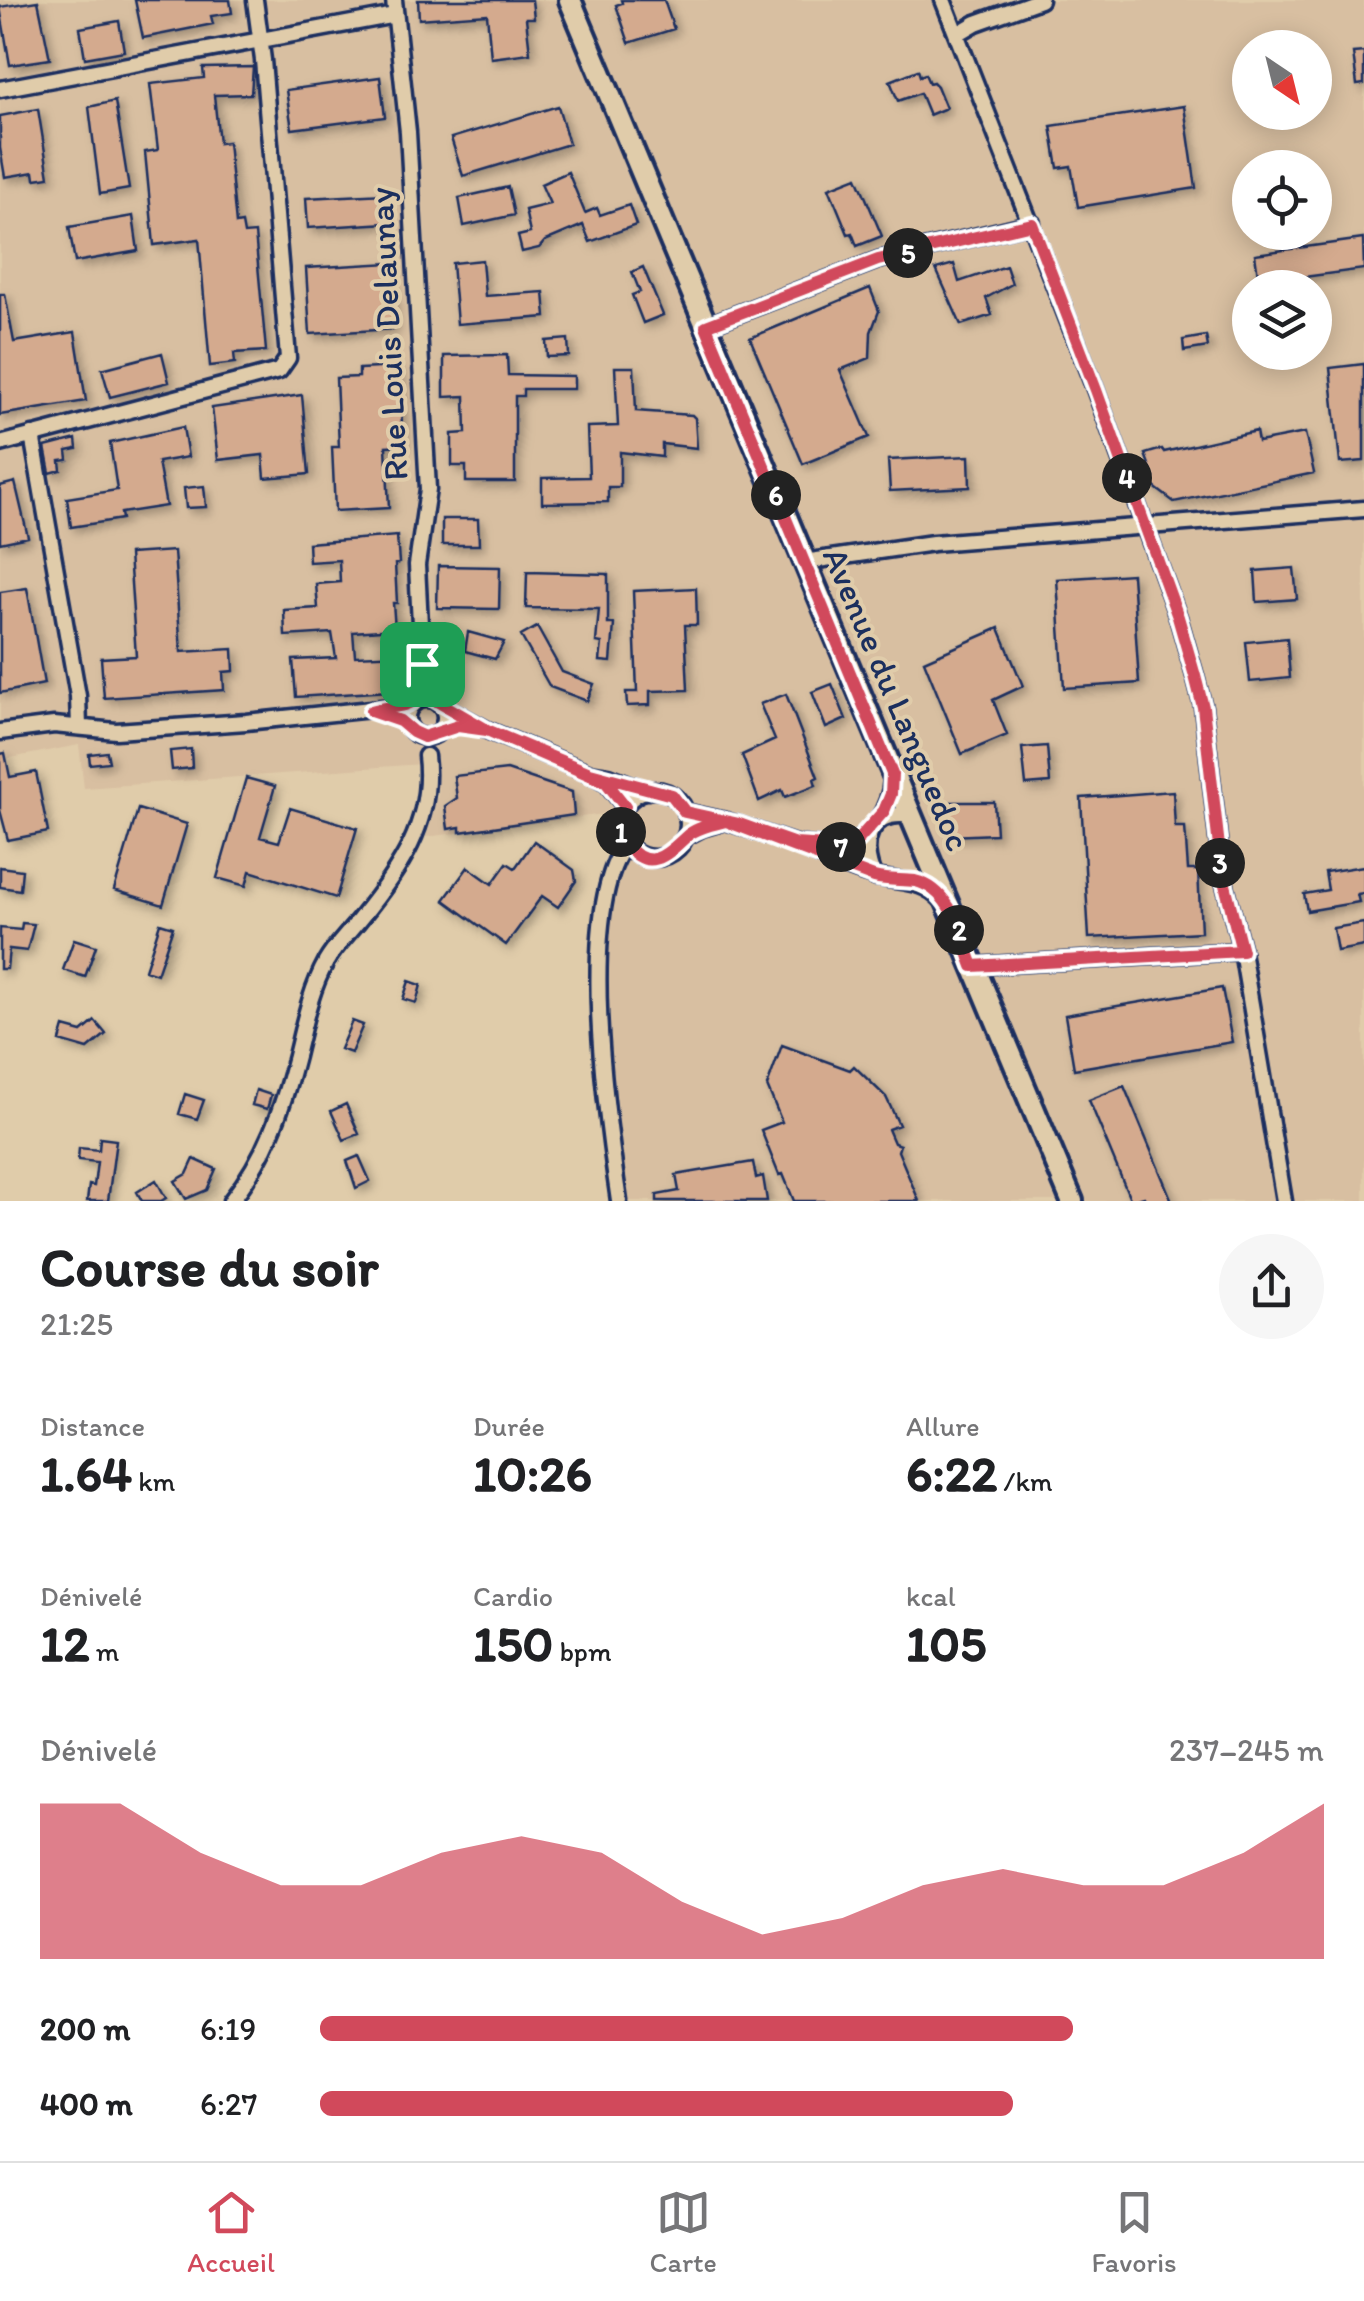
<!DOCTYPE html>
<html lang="fr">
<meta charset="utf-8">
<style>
body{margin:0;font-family:Itim,sans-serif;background:#f6f6f6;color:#202124;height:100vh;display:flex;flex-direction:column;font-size:38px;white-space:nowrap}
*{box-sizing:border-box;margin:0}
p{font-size:32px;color:#757577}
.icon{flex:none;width:55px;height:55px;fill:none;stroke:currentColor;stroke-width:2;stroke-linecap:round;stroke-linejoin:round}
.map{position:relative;height:1201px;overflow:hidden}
.details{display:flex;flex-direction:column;background:#fff;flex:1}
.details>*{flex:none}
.needle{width:65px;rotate:145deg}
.controls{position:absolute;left:1232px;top:30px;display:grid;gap:20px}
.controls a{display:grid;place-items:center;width:100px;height:100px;border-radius:50%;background:#fff;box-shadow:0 5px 25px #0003;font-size:50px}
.pin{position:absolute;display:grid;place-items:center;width:85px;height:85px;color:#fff;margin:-42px;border-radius:20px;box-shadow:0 5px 15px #0006}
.km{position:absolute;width:50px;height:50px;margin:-25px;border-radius:50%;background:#222;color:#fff;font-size:28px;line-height:50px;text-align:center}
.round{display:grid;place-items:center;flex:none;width:105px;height:105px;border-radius:52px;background:#f6f6f6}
.summary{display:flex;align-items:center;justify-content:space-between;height:170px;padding:0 40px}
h1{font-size:55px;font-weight:700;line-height:75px}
.stats{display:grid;grid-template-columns:repeat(3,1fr);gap:15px;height:170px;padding:10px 40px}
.stats div{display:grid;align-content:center}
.stats b{font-size:50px;font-weight:700}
.stats small{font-size:28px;font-weight:400}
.stats p{font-size:28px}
.chart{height:280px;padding:20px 40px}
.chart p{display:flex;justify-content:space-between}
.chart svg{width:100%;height:180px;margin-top:10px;fill:#d1495b;opacity:.7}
ul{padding:0 40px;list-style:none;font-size:32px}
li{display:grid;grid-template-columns:160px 120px 1fr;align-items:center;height:75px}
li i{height:25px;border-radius:12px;background:#d1495b}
.tab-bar{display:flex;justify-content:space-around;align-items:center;height:140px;border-top:2px solid #e0e0e0;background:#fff;font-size:28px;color:#757577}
.tab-bar a{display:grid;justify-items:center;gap:5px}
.tab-bar .active{color:#d1495b}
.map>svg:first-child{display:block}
.built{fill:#d8bfa1;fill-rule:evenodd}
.building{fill:#d4aa8e;stroke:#1b2f5e;stroke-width:2.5;filter:url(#shadow)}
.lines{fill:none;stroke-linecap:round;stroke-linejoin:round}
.minor-casing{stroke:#1b2f5e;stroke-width:21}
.secondary-casing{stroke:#1b2f5e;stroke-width:28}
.minor{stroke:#e0ccaa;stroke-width:14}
.secondary{stroke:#e0ccaa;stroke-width:20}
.route-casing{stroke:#fff;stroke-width:20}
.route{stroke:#d1495b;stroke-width:12}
.labels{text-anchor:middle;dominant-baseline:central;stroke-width:8;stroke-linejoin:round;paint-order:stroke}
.street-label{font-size:35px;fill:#1b2f5e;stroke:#e0ccaa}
</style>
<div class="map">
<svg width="1364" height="1201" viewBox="0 0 1364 1201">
<defs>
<filter id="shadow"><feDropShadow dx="4.5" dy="4.5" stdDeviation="5" flood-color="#0004"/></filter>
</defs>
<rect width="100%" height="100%" fill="#e0ccaa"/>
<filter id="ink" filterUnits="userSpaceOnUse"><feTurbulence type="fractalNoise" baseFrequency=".01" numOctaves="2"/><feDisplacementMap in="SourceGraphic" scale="20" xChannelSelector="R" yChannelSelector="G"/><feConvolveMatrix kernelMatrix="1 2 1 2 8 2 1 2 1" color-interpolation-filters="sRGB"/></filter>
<g filter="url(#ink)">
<!-- built -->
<path class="built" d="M0,0H1364V1201H616L601,1005L612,813L426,837L438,795L435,763L84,788L79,745L0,760ZM1250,48H1315V112H1250ZM1250,168H1315V232H1250ZM1250,288H1315V352H1250Z"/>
<!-- building -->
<path class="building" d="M135,0H230L232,13L211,16L213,24L143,38Z
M418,0H532L534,18H526L530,53L491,58L487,14L419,19Z
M621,0H664L674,29L629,43L616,5L622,3Z
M38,1L50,59L10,65L0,7Z
M119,21L124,51L85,58L80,28Z
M1364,52V84L1357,85L1353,53Z
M253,67L251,94L214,95L219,143L228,142L236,224L242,223L244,234L255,233L266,351L234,353L235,363L210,366L199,239L154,245L145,152L158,150L150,84L204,78L203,68Z
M918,70L920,76L925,74L929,83L933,82L937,86L946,108L929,115L920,93L898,101L890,81Z
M380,77L385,117L292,129L286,90Z
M115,101L129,189L100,194L89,107Z
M558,106L569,144L463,176L451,138Z
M1184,106L1196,188L1078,207L1071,166L1058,168L1051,126Z
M38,109L49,177L35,179L34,172L5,177L0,148V116Z
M568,172L585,213L597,208L600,215L629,205L636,225L590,242L583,225L545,241L539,248L522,252L518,236L530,233L525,210L550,204L541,184Z
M857,177L882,236L857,246L852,233L848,234L829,188Z
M508,187L514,215L464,226L459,198Z
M385,194L387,223L308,228L306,198Z
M133,216L138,251L75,262L69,227Z
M1363,239L1364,269L1259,283L1255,254Z
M482,260L485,296L544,292L546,317L457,324L452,263Z
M390,263L394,329L310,334L306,268Z
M954,264L959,282L1006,266L1012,284L986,298L992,315L961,325L936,269Z
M643,267L663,315L643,323L632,295L640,292L632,272Z
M870,288L879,311L871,332L870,358L840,370L869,437L803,464L750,338Z
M0,294H5L14,342L75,332L86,401L0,415Z
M1206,336L1208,347L1184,351L1183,340Z
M568,339L569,356L547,357L546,341Z
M162,353L169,382L110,397L102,369Z
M507,355L508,375L574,376V389H523V396H515V482H466V466H452V434L466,433L465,396L444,397V356Z
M1364,364V461L1340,463L1330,368Z
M399,367L403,445L386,446L389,508L335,511L332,447H339L336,378L359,377V369Z
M615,367H634L636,411L692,415L695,418L697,448L662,444V457L620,452V487H608V502L542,503V478L589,477L587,427L618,426Z
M302,395L309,474L265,478L263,455L218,460L212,408Z
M183,427L188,457L158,462L166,506L121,513L122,519L71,527L67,498L117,490L110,443Z
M1256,431L1258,442L1305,433L1314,473L1174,502L1149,483L1154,478L1145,454L1162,449L1164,452Z
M76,439L77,449L67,451L68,460L60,461L61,470L50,473L45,447Z
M969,456L970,487L890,491L888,460Z
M15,482L28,537L0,543V486Z
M204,486L206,507L186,508L184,488Z
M442,519H478L479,545H442Z
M397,536L399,563L395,564L397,603H393L395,629L353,632L355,656L402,654L404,678L389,691L296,697L293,660L336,658L332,633L285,636L284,610L318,608L316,584L340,582L339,560L309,562L308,543Z
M174,551L181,652L233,649L234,671L223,672L224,690L104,698L101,658L136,656L129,554Z
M438,566L500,567L499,609L437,608Z
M1294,568L1297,599L1257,602L1255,571Z
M527,572L608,574V624H614L611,662L600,661L602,643L596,642L599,609L526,608Z
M1132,574L1139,683L1064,688L1057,579Z
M27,588L44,684L0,693V592Z
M696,588L697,625H685L688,690L650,691V705L627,706L626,692H637L633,591Z
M537,627L562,672L594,684L587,701L550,687L521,636Z
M999,628L1023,686L993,700L1007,735L962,754L924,661Z
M468,632L504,642L495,659L465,651Z
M1287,638L1290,678L1250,682L1246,642Z
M832,684L846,719L826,728L812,692Z
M786,694L818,777L814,779L816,785L785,797L782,790L759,801L742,755L775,740L760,704Z
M1047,746L1050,783L1026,785L1022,748Z
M191,749L192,768L172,770L170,751Z
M107,752L109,762L90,764L89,754Z
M5,753L10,777L36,772L48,832L8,840L0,810V754Z
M507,770L572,792L574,815L460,832V827L448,829L445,806L457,798L454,776Z
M246,778L275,786L260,837L279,842L290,808L357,828L336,898L250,871L246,886L217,878Z
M1173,791L1175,827H1185L1188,870H1198L1201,932L1089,938L1081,798Z
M950,802H994L996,834L949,836Z
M138,809L187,824L163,905L114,890Z
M534,841L574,870L576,881L558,907L542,896L506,945L444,900L468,867L492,884L507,863L515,868Z
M1364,866V893L1357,894L1359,902L1307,911L1304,894L1328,890L1325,872Z
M0,867L22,870L20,890L0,887Z
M22,923L34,924L27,951L9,949L7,969H0V928L21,930Z
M160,923L173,927L157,974L145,970Z
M1364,923V946L1337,951L1333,928Z
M74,939L96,946L85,977L63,970Z
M409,981L421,985L416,1003L403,999Z
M1222,988L1232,1042L1074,1069L1065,1015Z
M95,1021L106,1034L88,1049L60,1041L64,1027L82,1032Z
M352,1021L363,1025L351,1053L340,1049Z
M782,1045L850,1070L854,1066L886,1097L899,1125L888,1129L894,1143L900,1145L898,1151L919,1201H794L783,1174L779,1175L761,1130L782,1122L767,1086Z
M1124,1086L1172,1201H1146L1144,1197L1131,1201L1089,1100Z
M256,1090L271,1095L267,1109L252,1105Z
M185,1094L204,1100L197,1119L179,1114Z
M346,1104L359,1134L344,1140L331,1111Z
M100,1138L116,1140L108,1201H87L89,1185L94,1186L97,1162L78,1160L79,1148L99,1150Z
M359,1156L370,1181L356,1188L347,1161Z
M194,1159L216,1169L207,1190L186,1199L175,1181L187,1174Z
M753,1162L756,1178L763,1176L767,1201H657V1195L679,1191L676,1175Z
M156,1180L166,1198L161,1201H142L137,1192Z"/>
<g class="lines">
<defs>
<path id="minor" d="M394,0L408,132L428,489L417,565L422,664L415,701
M943,0L1095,389L1178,617L1195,676L1203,707L1222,873L1242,951L1284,1201
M959,33L976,23L1040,0
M0,89L395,15
M706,326L878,260L1032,223
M32,435L78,696L79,727
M0,444L279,371L288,358L263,60L255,0
M804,562L933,543L1364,509
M407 718a19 19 0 1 1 38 0a19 19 0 1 1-38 0Z
M439,704L487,730L590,773
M0,732L54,725L116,731L246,722L410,705
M892,779C890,807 873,839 843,846C829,849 810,845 795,844C820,856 844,867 870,875C898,884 921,877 942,900
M620 824a34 34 0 1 1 68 0a34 34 0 1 1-68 0Z
M625,806L606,782L590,773L609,776L647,791
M726,821L795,844
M685,837L702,828L726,821L685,812
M874,877C859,844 868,809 911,816
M973,966L1242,951
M231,1201C266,1157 282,1110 296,1056C304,1024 310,991 326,962C335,946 348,934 359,920C399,871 434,822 426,756
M619,1201C607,1120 576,909 626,844"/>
<path id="secondary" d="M570,0L1072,1201"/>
</defs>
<!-- minor casing -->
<use href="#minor" class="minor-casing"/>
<!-- secondary casing -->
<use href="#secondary" class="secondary-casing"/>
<!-- minor -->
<use href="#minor" class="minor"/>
<!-- secondary -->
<use href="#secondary" class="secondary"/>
</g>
</g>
<g class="lines" filter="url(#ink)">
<defs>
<path id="route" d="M422,664C415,713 415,701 371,711L400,721L413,732L424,737L458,726L487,730L606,782L625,806C620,820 618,833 627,845C651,876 671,850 688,835C698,827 714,824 726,821L874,877C889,881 901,879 915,881C952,889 961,936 973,966L1242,951L1222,873L1203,707L1195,676L1178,617L1096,390L1032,224L878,260L706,326L892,774L891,794L884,811L858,840L841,847L795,844L739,824L685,812L672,795L590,773L487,730L435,700L422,664"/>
</defs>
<!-- route casing -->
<use href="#route" class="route-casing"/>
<!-- route -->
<use href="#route" class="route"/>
</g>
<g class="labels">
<!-- street labels -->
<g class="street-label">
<text transform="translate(388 334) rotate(-93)">Rue Louis Delaunay</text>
<text transform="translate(897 699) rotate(67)">Avenue du Languedoc</text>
</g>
</g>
</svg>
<div class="controls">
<a><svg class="needle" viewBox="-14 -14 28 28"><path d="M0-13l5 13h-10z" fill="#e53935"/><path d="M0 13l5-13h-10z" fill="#757577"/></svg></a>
<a><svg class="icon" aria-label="locate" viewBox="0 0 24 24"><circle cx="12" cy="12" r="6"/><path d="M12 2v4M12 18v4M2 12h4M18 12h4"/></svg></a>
<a><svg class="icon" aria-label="layers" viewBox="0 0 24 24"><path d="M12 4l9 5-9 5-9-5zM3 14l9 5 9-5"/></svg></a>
</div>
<div class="pin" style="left:422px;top:664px;background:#1e9e55"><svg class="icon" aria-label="arrive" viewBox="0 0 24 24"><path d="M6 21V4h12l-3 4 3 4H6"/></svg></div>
<b class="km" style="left:621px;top:832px">1</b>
<b class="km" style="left:959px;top:930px">2</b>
<b class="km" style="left:1220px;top:863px">3</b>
<b class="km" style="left:1127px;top:478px">4</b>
<b class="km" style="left:908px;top:253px">5</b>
<b class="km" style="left:776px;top:495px">6</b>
<b class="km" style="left:841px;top:847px">7</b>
</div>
<section class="details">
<div class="summary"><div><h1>Course du soir</h1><p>21:25</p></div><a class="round"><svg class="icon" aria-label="share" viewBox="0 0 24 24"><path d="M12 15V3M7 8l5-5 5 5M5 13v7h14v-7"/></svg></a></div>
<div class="stats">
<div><p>Distance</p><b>1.64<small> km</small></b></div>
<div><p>Durée</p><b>10:26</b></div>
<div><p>Allure</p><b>6:22<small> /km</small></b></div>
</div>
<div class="stats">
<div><p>Dénivelé</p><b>12<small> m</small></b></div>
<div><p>Cardio</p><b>150<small> bpm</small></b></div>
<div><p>kcal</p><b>105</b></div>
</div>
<div class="chart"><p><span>Dénivelé</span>237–245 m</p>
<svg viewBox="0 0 160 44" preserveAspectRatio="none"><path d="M0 44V6L10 6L20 18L30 26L40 26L50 18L60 14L70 18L80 30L90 38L100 34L110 26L120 22L130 26L140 26L150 18L160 6V44z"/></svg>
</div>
<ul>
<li><b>200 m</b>6:19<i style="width:75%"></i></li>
<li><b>400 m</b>6:27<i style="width:69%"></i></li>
</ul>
</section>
<nav class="tab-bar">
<a class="active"><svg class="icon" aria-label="home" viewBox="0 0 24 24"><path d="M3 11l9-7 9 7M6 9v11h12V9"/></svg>Accueil</a>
<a><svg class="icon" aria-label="map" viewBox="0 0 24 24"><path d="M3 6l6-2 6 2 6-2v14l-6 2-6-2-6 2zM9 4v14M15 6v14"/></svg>Carte</a>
<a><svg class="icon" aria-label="saved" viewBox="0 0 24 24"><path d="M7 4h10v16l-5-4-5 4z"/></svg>Favoris</a>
</nav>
